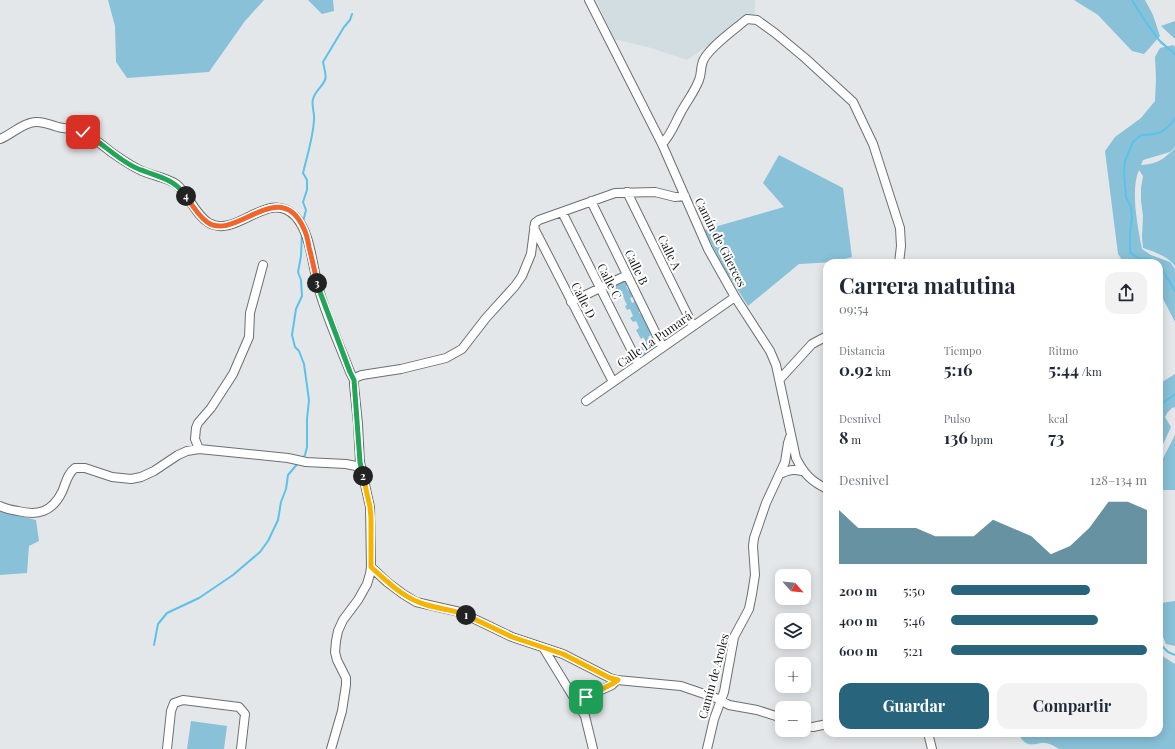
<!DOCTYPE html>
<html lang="es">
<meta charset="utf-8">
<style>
body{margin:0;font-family:"Playfair Display",serif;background:#f2f2f3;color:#1f2937;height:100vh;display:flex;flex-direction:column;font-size:15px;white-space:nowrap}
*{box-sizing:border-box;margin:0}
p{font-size:13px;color:#747a83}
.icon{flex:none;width:22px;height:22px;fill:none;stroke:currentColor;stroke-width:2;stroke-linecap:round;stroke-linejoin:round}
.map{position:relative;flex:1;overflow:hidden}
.sheet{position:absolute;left:823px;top:259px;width:340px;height:478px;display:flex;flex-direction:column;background:#fff;border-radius:12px;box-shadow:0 2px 10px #0003}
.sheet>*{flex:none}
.needle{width:26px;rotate:117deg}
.tools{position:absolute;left:775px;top:569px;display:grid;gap:8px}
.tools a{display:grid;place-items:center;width:36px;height:36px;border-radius:8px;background:#fff;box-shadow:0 2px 10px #0003;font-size:20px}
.pin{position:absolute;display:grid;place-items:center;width:34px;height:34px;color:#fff;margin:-17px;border-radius:8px;box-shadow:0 2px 6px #0006}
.km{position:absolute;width:20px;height:20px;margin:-10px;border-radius:50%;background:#222;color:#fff;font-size:11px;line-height:20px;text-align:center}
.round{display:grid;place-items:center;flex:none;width:42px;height:42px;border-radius:12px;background:#f2f2f3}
.head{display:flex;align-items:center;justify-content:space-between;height:68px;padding:0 16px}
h1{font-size:22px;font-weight:700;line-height:30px}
.figures{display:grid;grid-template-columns:repeat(3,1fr);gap:6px;height:68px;padding:4px 16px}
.figures div{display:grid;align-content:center}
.figures b{font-size:17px;font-weight:700}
.figures small{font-size:11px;font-weight:400}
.figures p{font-size:11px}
.chart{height:112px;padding:8px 16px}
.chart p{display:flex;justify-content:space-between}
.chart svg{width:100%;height:72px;margin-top:4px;fill:#28657c;opacity:.7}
.cta{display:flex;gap:8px;margin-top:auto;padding:8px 16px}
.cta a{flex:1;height:46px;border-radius:12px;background:#28657c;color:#fff;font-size:16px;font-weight:700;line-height:46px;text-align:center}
.cta a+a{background:#f2f2f3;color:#1f2937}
ul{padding:0 16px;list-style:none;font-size:13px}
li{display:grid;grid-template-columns:64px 48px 1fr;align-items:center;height:30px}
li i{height:10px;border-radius:5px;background:#28657c}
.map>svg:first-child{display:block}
.built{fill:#d2dde2}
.green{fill:#88c1d8}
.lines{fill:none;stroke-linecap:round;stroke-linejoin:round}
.stream{stroke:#5cc2e8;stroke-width:2}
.minor-casing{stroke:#6c6f70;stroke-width:10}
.minor{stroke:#fff;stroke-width:8}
.split-1-casing{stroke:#fff;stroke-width:8}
.split-2-casing{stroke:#fff;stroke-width:8}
.split-3-casing{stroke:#fff;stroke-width:8}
.split-4-casing{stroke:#fff;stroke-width:8}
.split-5-casing{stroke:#fff;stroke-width:8}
.split-1{stroke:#f5b400;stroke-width:5}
.split-2{stroke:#f5b400;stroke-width:5}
.split-3{stroke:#22a559;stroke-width:5}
.split-4{stroke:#f0652b;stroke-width:5}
.split-5{stroke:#22a559;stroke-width:5}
.labels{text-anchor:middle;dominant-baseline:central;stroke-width:4;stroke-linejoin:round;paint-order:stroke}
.street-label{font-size:12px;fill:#161717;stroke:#fff}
</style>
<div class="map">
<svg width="1175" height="749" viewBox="0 0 1175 749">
<rect width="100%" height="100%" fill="#e4e7e9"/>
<!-- built -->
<path class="built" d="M596,0H755V13L687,60L651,48L614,39Z"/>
<!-- green -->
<path class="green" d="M108,0H264L245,21L209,72L127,78L116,62L115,26Z
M308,0H333L334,11L322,14Z
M1074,0H1145L1153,15L1160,36L1144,54L1132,51L1098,15Z
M1175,21V39L1161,26Z
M1173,45L1175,47V147L1170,152L1143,160L1141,165C1157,164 1163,160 1175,148V266C1167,256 1155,252 1143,248L1142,237L1143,216L1141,201V188L1143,176L1139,170C1130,190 1138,228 1142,249L1151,255L1170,262L1175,269V322L1159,291V263H1124L1118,254L1105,151L1115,137L1141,118L1155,101L1156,78L1155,57L1160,48Z
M779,155L843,188L852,257L834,262L799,264L748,306L724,268L704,230L784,207L763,183Z
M626,279L629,285L626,286L629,291L631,290L635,296L630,298L632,303L634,302V300L636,299L642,310L639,312L640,314L643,313L652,331L650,333L651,335L648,337L649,339L655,336L660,347L643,360L638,349L644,346L642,342L645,340L643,337L641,339L636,330L639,328L636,321L633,322L630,318L633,316L630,309L627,310L625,306L627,305L620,290L617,291L615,287L608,290L607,288Z
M1175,374V407L1172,408L1168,412L1165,417L1171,427L1159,453V384Z
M1175,435V490H1161L1159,505V466Z
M0,511L36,520L39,541L29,546L27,573L0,575Z
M1175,601V646L1166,644L1159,627L1161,603Z
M1159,654L1175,664V749H1059C1054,746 1047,742 1041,743C1029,746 1024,745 1018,733H1159Z
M191,721L227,726L224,749H187Z"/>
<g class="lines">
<!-- stream -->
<path class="stream" d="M1132,0C1140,14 1149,27 1159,40C1164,46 1171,49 1175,55
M303,222L306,210L303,202L307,190V180L303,173C307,156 313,138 314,120C315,113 311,106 313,99C315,91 322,87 325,80C327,75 324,68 323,62L344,27L350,20L352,14
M302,231L301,256L298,272L301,280L302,296L296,309L292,335L295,347L299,351L304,364L309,400L307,419V447L305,455L302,459
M1158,263L1151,259L1138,258L1130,252V234L1132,217L1131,207L1126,197L1124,174L1125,161L1133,142L1141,135C1158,135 1165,133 1175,118
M1159,264L1175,291
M1159,406L1175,394
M1159,423C1164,430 1162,434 1159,441
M1159,643L1168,652L1175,655
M154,645L158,624L167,613L199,598L233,575L260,552L268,541L278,520L281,502L286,489L288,475L299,462"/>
<defs>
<path id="minor" d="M589,0L662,144L708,249L735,297L770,351L776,365L796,458C804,474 811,481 827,489
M0,139C11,135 22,123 35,122C43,121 50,125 58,127C67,129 75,129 84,133C94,138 102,145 111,152C121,159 131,166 142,171C153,176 166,177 176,184C188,193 195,215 209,223C237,239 268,188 295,216C312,234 312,269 320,293C328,320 340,346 350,372L354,380V385L358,424L360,462L370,507L371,567L370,574L367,584L358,600L343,620L338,631L336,641L335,652L337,660L346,678V685L342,711L331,749
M662,144C671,135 675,123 681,112C687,101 695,91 699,80C702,73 700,66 704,59C711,46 735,29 747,19L757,20L775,33L805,58L853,102L873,144L900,228L901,246L899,263
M627,192L691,322
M591,201L661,344
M562,212L637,361
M534,228L613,382
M571,302L627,275
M780,379L812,344L827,336
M354,380L357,377L362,375L401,369L446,358L462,349L486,318L515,286L522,276L531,254L535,223L539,220L615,193L655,192L675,197L685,196
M586,401L735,297
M199,449L195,439L196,428L198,423L211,408L233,374L249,337L250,313L263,265
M780,474C788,470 793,469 802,471
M0,506C6,509 12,510 18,511C38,516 52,512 62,492C66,483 67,474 75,468H85L112,477L131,479L141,477L154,471L178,455L187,451L199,449L288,458L306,462L346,464L356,466L361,471
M371,567L387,582L403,594L416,602L460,612L512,637L563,654L610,678L617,680L681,686L716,698L729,705L757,710L782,718
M544,649L585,716L593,749
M579,705L586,697L612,685L617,680
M804,726L813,727L827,724
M928,733L932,749
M167,749L171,711L174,703L183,700L239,707L245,714L241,749
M707,749L714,719L724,692L734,637L749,609L752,594L755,575L753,546L754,538L766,503L785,462L788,443L790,437"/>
</defs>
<!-- minor casing -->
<use href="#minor" class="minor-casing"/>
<!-- minor -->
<use href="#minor" class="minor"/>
</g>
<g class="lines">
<defs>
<path id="split-1" d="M466,615L512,637L563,654L610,678L618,680L612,684L586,697"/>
<path id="split-2" d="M363,476L370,507L371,518V567C388,582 404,599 427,605C440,609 454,610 466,615"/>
<path id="split-3" d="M317,283L320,292L350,372L354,380L360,462L363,476"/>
<path id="split-4" d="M186,196C191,204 199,216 207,222C235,243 280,174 304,229C307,235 308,241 309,247C312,259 315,271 317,283"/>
<path id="split-5" d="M83,132C98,140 110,152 124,161C130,165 137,169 144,171C161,178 174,179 186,196"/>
</defs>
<!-- split-1 casing -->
<use href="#split-1" class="split-1-casing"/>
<!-- split-2 casing -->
<use href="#split-2" class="split-2-casing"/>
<!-- split-3 casing -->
<use href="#split-3" class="split-3-casing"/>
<!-- split-4 casing -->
<use href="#split-4" class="split-4-casing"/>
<!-- split-5 casing -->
<use href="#split-5" class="split-5-casing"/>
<!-- split-1 -->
<use href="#split-1" class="split-1"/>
<!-- split-2 -->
<use href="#split-2" class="split-2"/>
<!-- split-3 -->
<use href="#split-3" class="split-3"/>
<!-- split-4 -->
<use href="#split-4" class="split-4"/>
<!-- split-5 -->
<use href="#split-5" class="split-5"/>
</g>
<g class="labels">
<!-- street labels -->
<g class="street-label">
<text transform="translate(721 242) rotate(63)">Camín de Güerces</text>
<text transform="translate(670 252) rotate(64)">Calle A</text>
<text transform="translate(637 267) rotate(64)">Calle B</text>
<text transform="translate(610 281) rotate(63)">Calle C</text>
<text transform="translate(584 300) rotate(63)">Calle D</text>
<text transform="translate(654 339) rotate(-35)">Calle La Pumará</text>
<text transform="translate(713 676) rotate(-75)">Camín de Aroles</text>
</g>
</g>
</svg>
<div class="tools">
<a><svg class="needle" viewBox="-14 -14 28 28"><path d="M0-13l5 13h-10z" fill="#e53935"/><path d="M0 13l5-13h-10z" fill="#747a83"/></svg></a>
<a><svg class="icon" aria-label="layers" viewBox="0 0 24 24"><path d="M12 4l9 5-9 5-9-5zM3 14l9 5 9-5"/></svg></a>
<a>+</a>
<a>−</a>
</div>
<div class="pin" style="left:586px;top:697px;background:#1e9e55"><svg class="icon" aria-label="arrive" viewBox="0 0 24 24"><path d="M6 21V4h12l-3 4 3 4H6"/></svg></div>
<div class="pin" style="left:83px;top:132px;background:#d93025"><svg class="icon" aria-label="check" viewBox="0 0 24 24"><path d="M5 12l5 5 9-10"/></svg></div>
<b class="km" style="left:466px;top:615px">1</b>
<b class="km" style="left:363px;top:476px">2</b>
<b class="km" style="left:317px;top:283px">3</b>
<b class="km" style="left:186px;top:196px">4</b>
<section class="sheet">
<div class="head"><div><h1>Carrera matutina</h1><p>09:54</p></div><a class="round"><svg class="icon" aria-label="share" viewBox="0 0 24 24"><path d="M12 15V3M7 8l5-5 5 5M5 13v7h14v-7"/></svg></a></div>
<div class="figures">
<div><p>Distancia</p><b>0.92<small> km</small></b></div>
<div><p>Tiempo</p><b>5:16</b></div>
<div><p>Ritmo</p><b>5:44<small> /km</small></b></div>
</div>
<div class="figures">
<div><p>Desnivel</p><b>8<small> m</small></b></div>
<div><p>Pulso</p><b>136<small> bpm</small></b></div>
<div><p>kcal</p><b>73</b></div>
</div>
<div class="chart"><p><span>Desnivel</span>128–134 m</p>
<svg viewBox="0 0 160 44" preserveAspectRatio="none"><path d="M0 44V11L10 22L20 22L30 22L40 22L50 27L60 27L70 27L80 17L90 22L100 27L110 38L120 33L130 22L140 6L150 6L160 11V44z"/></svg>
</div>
<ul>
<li><b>200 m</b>5:50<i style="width:71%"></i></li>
<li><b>400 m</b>5:46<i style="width:75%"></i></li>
<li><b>600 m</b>5:21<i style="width:100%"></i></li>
</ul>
<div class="cta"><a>Guardar</a><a>Compartir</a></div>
</section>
</div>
